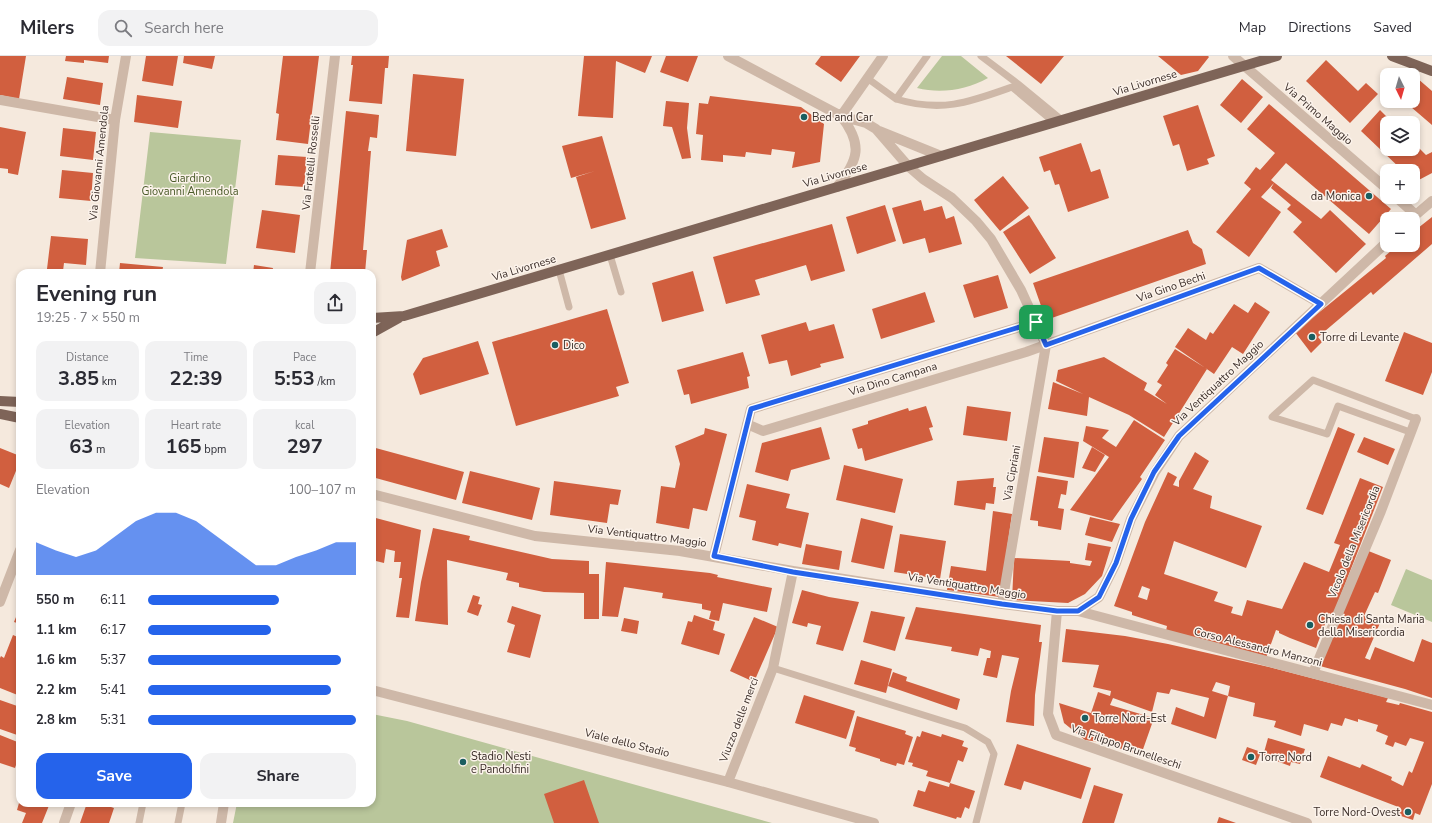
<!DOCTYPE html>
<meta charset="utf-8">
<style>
body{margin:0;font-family:"Nunito Sans",sans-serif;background:#f2f2f3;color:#2b2b33;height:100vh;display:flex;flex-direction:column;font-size:15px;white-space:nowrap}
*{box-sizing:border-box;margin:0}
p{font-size:13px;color:#7c7c81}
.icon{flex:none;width:22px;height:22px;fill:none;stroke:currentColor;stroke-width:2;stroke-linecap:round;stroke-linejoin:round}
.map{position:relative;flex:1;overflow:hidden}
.side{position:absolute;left:16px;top:213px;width:360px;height:538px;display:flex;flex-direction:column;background:#fff;border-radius:12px;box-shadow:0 2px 6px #0003}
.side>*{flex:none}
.needle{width:26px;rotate:175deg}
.tools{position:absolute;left:1380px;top:12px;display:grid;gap:8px}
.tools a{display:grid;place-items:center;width:40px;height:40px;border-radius:8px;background:#fff;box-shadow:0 2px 6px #0003;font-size:20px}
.pin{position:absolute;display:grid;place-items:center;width:34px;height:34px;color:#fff;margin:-17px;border-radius:8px;box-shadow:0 2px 6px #0006}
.round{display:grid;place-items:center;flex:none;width:42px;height:42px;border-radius:12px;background:#f2f2f3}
.summary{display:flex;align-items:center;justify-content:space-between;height:68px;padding:0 20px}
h1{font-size:22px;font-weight:700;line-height:30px}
.metrics{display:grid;grid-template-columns:repeat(3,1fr);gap:6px;height:68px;padding:4px 20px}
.metrics div{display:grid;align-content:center;border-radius:10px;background:#f2f2f3;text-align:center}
.metrics b{font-size:20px;font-weight:700}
.metrics small{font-size:11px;font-weight:400}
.metrics p{font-size:11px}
.chart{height:112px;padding:8px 20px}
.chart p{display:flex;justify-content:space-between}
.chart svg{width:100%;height:72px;margin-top:4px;fill:#2563eb;opacity:.7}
.button{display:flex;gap:8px;margin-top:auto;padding:8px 20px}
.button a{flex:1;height:46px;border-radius:12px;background:#2563eb;color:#fff;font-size:16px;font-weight:700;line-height:46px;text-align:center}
.button a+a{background:#f2f2f3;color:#2b2b33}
ul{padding:0 20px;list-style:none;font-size:13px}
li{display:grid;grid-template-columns:64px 48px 1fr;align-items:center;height:30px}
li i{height:10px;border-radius:5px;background:#2563eb}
header{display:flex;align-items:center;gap:24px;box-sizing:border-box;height:56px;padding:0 20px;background:#fff;border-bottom:1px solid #e1e1e2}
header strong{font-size:19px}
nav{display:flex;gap:22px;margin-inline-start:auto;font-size:14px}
.search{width:280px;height:36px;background:#f2f2f3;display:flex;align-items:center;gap:10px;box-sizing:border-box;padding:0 14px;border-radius:12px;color:#7c7c81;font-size:15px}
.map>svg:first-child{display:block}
.green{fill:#b9c69b}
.building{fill:#d15f3f;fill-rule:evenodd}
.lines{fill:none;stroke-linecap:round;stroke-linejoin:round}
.service{stroke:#ceb8a8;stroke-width:7}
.pedestrian{stroke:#ceb8a8;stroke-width:10}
.minor{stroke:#ceb8a8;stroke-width:10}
.primary{stroke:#7e6458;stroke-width:10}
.route-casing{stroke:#fff;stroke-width:8}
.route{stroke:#2563eb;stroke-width:5}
.poi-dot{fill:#1a5e60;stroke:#fcf3eb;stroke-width:1.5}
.labels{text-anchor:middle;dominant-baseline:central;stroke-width:3;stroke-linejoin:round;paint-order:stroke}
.street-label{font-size:11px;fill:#3b2e29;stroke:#fcf3eb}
.poi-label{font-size:11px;fill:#3b2e29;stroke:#fcf3eb;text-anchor:start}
.park-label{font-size:11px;fill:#4b5b2a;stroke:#fcf3eb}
</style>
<header>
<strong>Milers</strong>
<div class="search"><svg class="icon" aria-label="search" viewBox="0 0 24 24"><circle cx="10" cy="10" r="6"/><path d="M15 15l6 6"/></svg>Search here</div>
<nav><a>Map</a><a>Directions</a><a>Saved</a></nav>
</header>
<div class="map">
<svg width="1432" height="767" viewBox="0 0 1432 767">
<rect width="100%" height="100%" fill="#f5e9dd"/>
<!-- green -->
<path class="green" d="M942,0H961L988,22C966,34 941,38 917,32Z
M150,76L241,84L226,208L135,202Z
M1406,513L1432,524V566L1391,549Z
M372,658L407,665L772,767H233L237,747H372Z"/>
<!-- building -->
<path class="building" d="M0,0H26L19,43L0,39Z
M66,0H109L108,7L84,4V7L65,5Z
M146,0H178L173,30L142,25Z
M184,0H215L212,13L183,7Z
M283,0H319L308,88L276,84L279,58L276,57Z
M352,0H389L388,12H385L382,48L349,45L353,9H351Z
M584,0H652L645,17L616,5L613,62L578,60Z
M666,0H698L688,26L660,16Z
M821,0H860L841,26L815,8Z
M1006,0H1064L1041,28Z
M1158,0H1208L1209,1L1198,15L1181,19Z
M1326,4L1358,35L1366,27L1378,38L1350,67L1306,25Z
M413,18L464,23L456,100L406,95Z
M67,21L103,27L100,49L63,43Z
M1417,22L1432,35V69L1404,45H1413V26Z
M1242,23L1263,41L1241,67L1220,49Z
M137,39L182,45L178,72L134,66Z
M710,40L801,51L824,68L820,106L792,112L795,96L772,93L771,99L746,96L745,101L723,99V106L701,104L703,79L696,78L699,47L708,48Z
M666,45L689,47L687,72L691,102L682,103L672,71L663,70Z
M1269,48L1391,153L1369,178L1286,107L1271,124L1321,163L1330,154L1366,188L1336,217L1293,176L1302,166L1287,153L1291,149L1271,132L1274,127L1261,141L1281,156L1249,201L1216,176L1251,133L1244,127L1256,111L1260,114L1275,97L1247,73Z
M1198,49L1215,100L1207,103L1209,108L1187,115L1179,88L1173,90L1163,60Z
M1380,54L1393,67H1387V93H1413V86L1426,99L1432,96V117L1415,126L1413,115H1403L1361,75Z
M346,55L379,59L377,82L370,81L368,95H371L363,194H367L365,217H330Z
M0,71L26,76L18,119L8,117V113L0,112Z
M63,72L96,76L93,104L60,100Z
M602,80L626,163L591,173L576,121L595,115L571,122L562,90Z
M1081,87L1091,116L1100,113L1109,142L1068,156L1059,128L1055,129L1050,114L1044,116L1039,101Z
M278,99L307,101L304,131L275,129Z
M62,114L93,117L91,145L59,142Z
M1003,120L1029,152L1000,175L974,144Z
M921,144L924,155L942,150L946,163L954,160L962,188L929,197L925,182L903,188L892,152Z
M885,149L896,185L857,198L846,161Z
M262,154L300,159L295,197L256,192Z
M1029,159L1056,202L1030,218L1003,176Z
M1432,161V188L1373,239L1371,236L1318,281L1322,286L1311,297L1295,276L1386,202L1385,200L1398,189H1413V176Z
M832,168L845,215L811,225L806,209L755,224L760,239L726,248L713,201Z
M442,173L448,191L436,195L440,210L402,225L401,221L407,184Z
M1188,174L1193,187L1202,193L1206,208L1046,264L1033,227Z
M51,180L88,183L86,209L64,207L63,215L47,213Z
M120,207L163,211L162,217H119Z
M254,209L273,212L272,217H253Z
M693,215L704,255L662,266L652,227Z
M998,219L1008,252L974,262L963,229Z
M925,236L935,266L881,283L872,253Z
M1255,246L1270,256L1243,298L1232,291L1214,318L1175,291L1188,272L1206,284L1210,276L1213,278L1234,248L1248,257Z
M607,253L629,327L616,331L619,340L516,370L492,286Z
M806,266L809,275L834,268L844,302L820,308L821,311L791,320L787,304L769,308L761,279Z
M1404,276L1432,287V316L1423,339L1385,325Z
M478,285L489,318L420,339L413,318L423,302Z
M1175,293L1207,313L1164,381L1129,359L1089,341L1087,360L1048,353L1053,326L1083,338L1056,325L1058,314L1104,301L1147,327L1144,334L1167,348L1155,339L1162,329L1157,326L1168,309L1166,307Z
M743,296L750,320L747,321L749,332L691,348L689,338L684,339L677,314Z
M926,350L933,371L929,372L933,384L865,405L862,392L858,393L852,373L868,368V365L908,352L909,355Z
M967,350L1011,356L1007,385L963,379Z
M1134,364L1165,384L1140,421L1142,423L1112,465L1070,454L1109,401L1083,385L1086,370L1109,374L1102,382L1116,391Z
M821,371L830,403L791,414L788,425L755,416L762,387Z
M1338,371L1355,378L1323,459L1306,453Z
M705,372L727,378L707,455L693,452L689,473L656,467L661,430L675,432L680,408L675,390L704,378Z
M1044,381L1079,386L1074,422L1038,416Z
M1364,381L1395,393L1388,409L1357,396Z
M372,391L464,416L456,444L372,421Z
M1092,391L1105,399L1095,416L1082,412Z
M0,392L20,400V405L9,432L0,428Z
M1195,396L1209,405L1193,433L1212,440L1210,452L1262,470L1246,512L1174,485L1164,518L1218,536L1214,545L1233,551L1231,557L1242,560L1247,544L1282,553L1304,506L1329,516L1340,489L1334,487L1360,422L1383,431L1333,559L1329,557L1316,592L1290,582L1279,577V575L1276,574L1266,602L1166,575L1167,570L1132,559V556L1114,550L1145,466L1168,416L1177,421L1173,429L1179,431V425ZM1142,530L1150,533L1147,544L1138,541Z
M844,409L903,423L895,457L836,444Z
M470,415L540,432L532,464L462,447Z
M1037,420L1068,425L1066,439L1061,438L1058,452L1064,453L1061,474L1038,470V465L1030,464Z
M994,422L993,431H996L994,448L986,447L985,454L954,449L957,425Z
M554,425L621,434L618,449L610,448L607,467L550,459Z
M747,428L790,438L786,452L809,457L801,492L779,487L778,490L752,484L756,465L739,461Z
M993,455L1012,458L1000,541L947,534L951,510L986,515Z
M372,461L421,474L409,562L396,561L402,522H399L401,506H394L395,495L386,493L384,507L372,504Z
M1090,461L1120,468L1112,486L1085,479Z
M861,462L893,470L884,513L851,506Z
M433,472L470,480L469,484L552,503L589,505V518H599V563H584V537L544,536L519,531V527L506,524L508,517L447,504L448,569L415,565L421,526Z
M900,478L946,485L940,523L894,516Z
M1088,487L1111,491L1102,520L1085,538L1068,547L1012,544L1014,502L1070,505V507L1090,510L1092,505L1085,504Z
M806,488L842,495L839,514L802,508Z
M1366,494L1391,504L1378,537L1375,536L1364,560L1380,567L1365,602L1370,604L1375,591L1414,606L1422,583L1432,587V642L1405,633L1320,610L1338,565H1342L1345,558L1341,557Z
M606,506L710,517L718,519L717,521L772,532L767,556L723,547L719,565L709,563L711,555L702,553V548L662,542L663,537L624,531L618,561L602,560Z
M802,534L829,541L859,546L843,595L816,588L821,570L808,567L807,571L792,567Z
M473,539L480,541L478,548L482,549L478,560L467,556Z
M512,550L541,559L530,602L507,596L515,569L507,566Z
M20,551V568L14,566Z
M916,551L1041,569L1039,586H1042L1035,639L1034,670L1006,666L1011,635L1019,602L1002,599L997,622L983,619L987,602H990L991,595L980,592L978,600L951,595L952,591L905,583Z
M871,555L905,561L895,595L863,586Z
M694,559L715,566L713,574L725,578L719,599L681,588L688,565L692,566Z
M754,561L778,571L754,626L730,615Z
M624,562L639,565L637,578L621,575Z
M1066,573L1125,580L1168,588L1269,611L1388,642L1386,646L1399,649L1400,647L1432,656V728L1420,759L1415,757L1413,764L1398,759L1401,752L1320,721L1328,700L1360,712L1362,708L1392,721L1391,724L1403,730L1409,715L1412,717L1424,686L1410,682L1406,690L1395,686L1393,691L1385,688L1388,680L1376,675L1378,669L1358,663V666L1345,662L1342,670L1331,667L1328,675L1304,668L1301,680L1274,671L1276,665L1253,660L1255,647L1228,640L1230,630L1216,626L1212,635L1228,640L1216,683L1171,668L1176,651L1204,661L1209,642L1171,633L1169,638L1157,636L1152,656L1113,642L1110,649L1154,662L1141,699L1099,686L1085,684L1064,667L1059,647L1091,657L1098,636L1110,640L1111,635L1093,631L1099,609L1062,606Z
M13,579L20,582V640L0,632V602L1,600L4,602Z
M861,604L892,613L886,637L854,628Z
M893,616L907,621L906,625L960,643L957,654L888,630Z
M804,639L855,655L846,683L795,667Z
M0,644L20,651V680L0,673Z
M857,660L906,675L905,678L913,681L904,709L897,707L896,710L880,705V703L855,695L856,692L849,690Z
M922,675L941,681L942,678L964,685L962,690L968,692L963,706L958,704L950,727L975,735L969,753L965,751L961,762L957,761L956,763L913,750L918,734L925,736L929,725L949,731L950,727L926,720L928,715L912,710L913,707L908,706L917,680L920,681Z
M0,679L20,687V697L15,712L0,707Z
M1268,682L1305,693L1300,708L1291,706L1290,710L1263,700Z
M1017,688L1091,712L1081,743L1024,725L1021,734L1004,729Z
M1247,691L1261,696L1256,709L1242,704Z
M584,724L599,767H554L544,738Z
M1094,729L1123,738L1114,767H1082Z
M19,747H50L42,767H22L26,757L17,754Z
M87,747H99L114,752L109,767H80Z
M1219,761L1236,767H1217Z"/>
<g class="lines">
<!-- service -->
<path class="service" d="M927,0L896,43C942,57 970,46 1012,31L1055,67
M981,0L1018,28L1063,65
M867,22L896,43
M610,199L621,236
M559,214L569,251
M1410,376L1338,350L1327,378L1272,361L1313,324L1416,363
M773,612L965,672L988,686L994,698L976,767
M139,767L143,747
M178,767L182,747"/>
<!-- pedestrian -->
<path class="pedestrian" d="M0,44L115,64"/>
<!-- minor -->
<path class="minor" d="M728,0L841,60L866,67L876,73L908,110L923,123L952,142L976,165L991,183L1021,234L1046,289
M1233,0L1387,133
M841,60L883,0
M879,75L941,100
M837,131C859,104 863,88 841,60
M1396,141L1416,159
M1411,163L1432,145
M100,217L115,64L126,0
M310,217L335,0
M747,368L763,375L1026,296L1259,212L1321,248
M372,438L535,480L680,495L793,515L1002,548L1057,555H1078L1099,541L1116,507L1131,463L1155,416L1179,380L1387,186
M714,500L751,353L1036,266
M0,546L20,494
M1002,548L1046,289
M1057,555L1048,658L1056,679L1307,767
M1078,555L1432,649
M1313,617L1381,455L1416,363
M372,634L728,726L874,767
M728,726L773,612L793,515
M64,767L71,747
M221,767L224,747"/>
<!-- primary -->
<path class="primary" d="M1392,0L1432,15
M372,262L404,260L1277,0
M372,277L399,262
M0,345L20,346
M0,358L20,362"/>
</g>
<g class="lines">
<defs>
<path id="route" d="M1259,212L1321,248L1179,380L1154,416L1131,463L1116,507L1099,541L1078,555H1057L1002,548L793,516L714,500L751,353L1036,266L1046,289Z"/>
</defs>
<!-- route casing -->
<use href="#route" class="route-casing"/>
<!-- route -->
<use href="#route" class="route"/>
</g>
<!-- markers -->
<g class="poi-dot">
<circle cx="804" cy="61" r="4"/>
<circle cx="1369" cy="140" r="4"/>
<circle cx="1312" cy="281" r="4"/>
<circle cx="555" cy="289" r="4"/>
<circle cx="1310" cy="569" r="4"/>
<circle cx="1085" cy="662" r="4"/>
<circle cx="1251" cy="701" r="4"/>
<circle cx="463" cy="706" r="4"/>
<circle cx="1408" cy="756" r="4"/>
</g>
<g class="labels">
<!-- street labels -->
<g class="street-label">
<text transform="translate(1145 27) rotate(-17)">Via Livornese</text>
<text transform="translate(1318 58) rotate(41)">Via Primo Maggio</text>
<text transform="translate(99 107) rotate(-84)">Via Giovanni Amendola</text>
<text transform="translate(311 107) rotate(-84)">Via Fratelli Rosselli</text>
<text transform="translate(835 119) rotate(-16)">Via Livornese</text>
<text transform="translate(524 212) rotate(-17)">Via Livornese</text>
<text transform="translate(1171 231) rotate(-19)">Via Gino Bechi</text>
<text transform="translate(893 323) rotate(-17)">Via Dino Campana</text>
<text transform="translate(1218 327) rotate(-43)">Via Ventiquattro Maggio</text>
<text transform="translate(1012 417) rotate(-80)">Via Cipriani</text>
<text transform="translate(647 480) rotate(7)">Via Ventiquattro Maggio</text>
<text transform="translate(1354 486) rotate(-68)">Vicolo della Misericordia</text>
<text transform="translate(967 530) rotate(9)">Via Ventiquattro Maggio</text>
<text transform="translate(1258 591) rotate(14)">Corso Alessandro Manzoni</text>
<text transform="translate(739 664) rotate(-69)">Viuzzo delle merci</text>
<text transform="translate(627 687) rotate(14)">Viale dello Stadio</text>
<text transform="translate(1126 691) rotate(19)">Via Filippo Brunelleschi</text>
</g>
<!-- poi labels -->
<g class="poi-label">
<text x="812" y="61">Bed and Car</text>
<text x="1361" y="140" text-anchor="end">da Monica</text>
<text x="1320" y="281">Torre di Levante</text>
<text x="563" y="289">Dico</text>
<text x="1318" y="563">Chiesa di Santa Maria<tspan x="1318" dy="13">della Misericordia</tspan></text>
<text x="1093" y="662">Torre Nord-Est</text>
<text x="471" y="700">Stadio Nesti<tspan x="471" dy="13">e Pandolfini</tspan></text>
<text x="1259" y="701">Torre Nord</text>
<text x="1400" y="756" text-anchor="end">Torre Nord-Ovest</text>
</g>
<!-- park labels -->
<g class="park-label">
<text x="190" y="122">Giardino<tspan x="190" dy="13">Giovanni Amendola</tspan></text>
</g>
</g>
</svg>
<div class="tools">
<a><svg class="needle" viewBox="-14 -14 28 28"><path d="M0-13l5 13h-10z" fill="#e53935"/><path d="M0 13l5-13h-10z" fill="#7c7c81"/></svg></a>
<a><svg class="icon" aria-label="layers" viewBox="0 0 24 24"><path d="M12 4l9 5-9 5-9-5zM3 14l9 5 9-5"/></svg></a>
<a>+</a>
<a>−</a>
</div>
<div class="pin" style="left:1036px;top:266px;background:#1e9e55"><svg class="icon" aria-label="arrive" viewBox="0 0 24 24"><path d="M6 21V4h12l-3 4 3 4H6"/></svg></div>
<section class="side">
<div class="summary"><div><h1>Evening run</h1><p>19:25 · 7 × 550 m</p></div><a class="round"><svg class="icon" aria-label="share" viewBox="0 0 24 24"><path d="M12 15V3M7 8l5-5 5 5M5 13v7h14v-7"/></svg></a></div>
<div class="metrics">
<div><p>Distance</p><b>3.85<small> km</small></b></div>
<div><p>Time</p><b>22:39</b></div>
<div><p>Pace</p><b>5:53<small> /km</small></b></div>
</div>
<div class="metrics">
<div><p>Elevation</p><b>63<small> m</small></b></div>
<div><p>Heart rate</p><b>165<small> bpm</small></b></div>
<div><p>kcal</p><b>297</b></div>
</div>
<div class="chart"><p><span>Elevation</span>100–107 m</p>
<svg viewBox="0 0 160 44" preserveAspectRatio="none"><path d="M0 44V24L10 29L20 33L30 29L40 20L50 11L60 6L70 6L80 11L90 20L100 29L110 38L120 38L130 33L140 29L150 24L160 24V44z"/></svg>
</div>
<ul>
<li><b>550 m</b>6:11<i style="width:63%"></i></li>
<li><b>1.1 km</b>6:17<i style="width:59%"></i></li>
<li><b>1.6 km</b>5:37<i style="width:93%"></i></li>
<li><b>2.2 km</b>5:41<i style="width:88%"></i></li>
<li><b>2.8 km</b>5:31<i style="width:100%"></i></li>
</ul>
<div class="button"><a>Save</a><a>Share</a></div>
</section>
</div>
